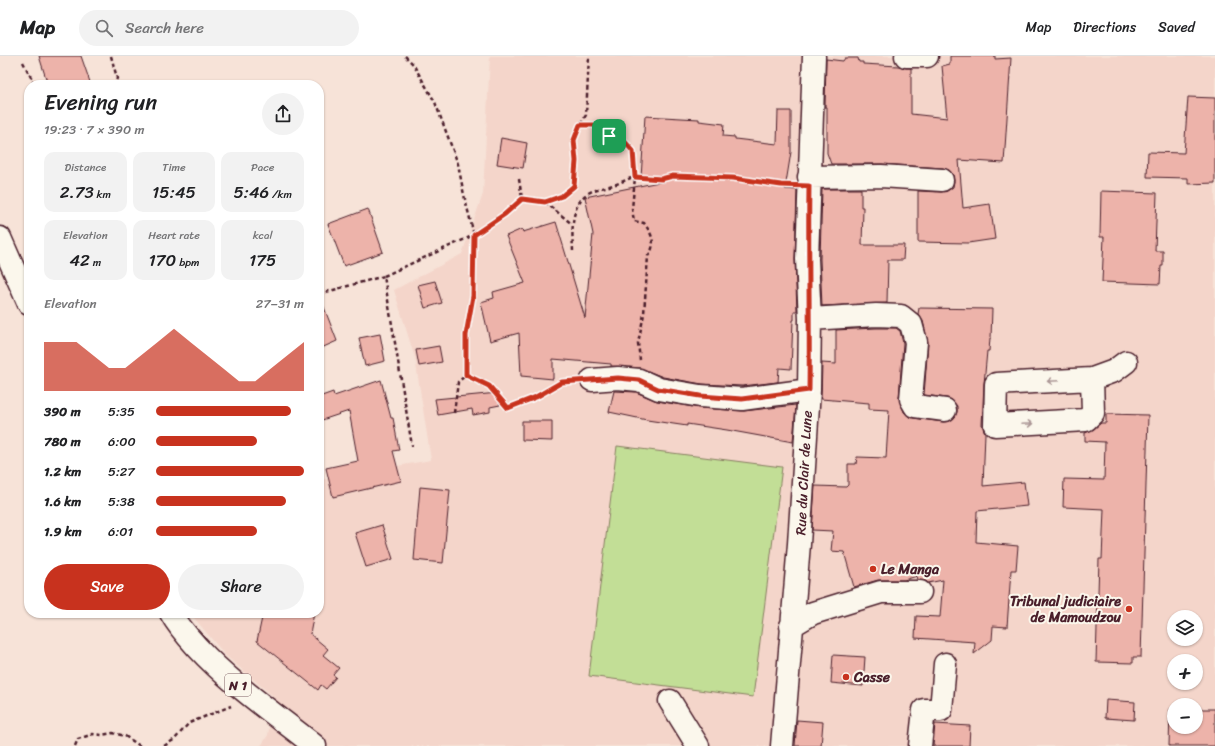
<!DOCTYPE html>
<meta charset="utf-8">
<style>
body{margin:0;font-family:Sriracha,sans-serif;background:#f2f2f2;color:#202124;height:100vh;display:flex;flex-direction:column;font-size:15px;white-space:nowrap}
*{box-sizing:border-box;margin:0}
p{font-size:13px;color:#757577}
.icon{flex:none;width:22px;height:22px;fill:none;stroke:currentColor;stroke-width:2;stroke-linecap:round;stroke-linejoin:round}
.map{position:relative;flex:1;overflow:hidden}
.sheet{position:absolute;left:24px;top:24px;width:300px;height:538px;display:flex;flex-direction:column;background:#fff;border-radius:16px;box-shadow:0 1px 3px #0004}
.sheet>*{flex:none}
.controls{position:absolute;left:1167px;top:554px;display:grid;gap:8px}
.controls a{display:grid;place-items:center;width:36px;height:36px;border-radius:50%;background:#fff;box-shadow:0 1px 3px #0004;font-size:20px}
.pin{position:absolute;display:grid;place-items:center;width:34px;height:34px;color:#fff;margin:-17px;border-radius:8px;box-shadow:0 2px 6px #0006}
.round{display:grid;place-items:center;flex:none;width:42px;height:42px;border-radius:21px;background:#f2f2f2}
.head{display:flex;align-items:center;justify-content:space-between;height:68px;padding:0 20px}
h1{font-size:22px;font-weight:600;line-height:30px}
.figures{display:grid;grid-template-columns:repeat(3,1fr);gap:6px;height:68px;padding:4px 20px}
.figures div{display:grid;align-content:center;border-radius:10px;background:#f2f2f2;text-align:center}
.figures b{font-size:17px;font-weight:600}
.figures small{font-size:11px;font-weight:400}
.figures p{font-size:11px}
.chart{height:112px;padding:8px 20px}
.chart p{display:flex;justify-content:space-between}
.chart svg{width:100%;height:72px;margin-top:4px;fill:#c8321e;opacity:.7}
.action{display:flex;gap:8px;margin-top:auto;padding:8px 20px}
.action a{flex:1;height:46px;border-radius:24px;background:#c8321e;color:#fff;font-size:16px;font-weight:600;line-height:46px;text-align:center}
.action a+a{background:#f2f2f2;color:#202124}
ul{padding:0 20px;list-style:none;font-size:13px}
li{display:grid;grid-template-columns:64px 48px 1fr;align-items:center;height:30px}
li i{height:10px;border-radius:5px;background:#c8321e}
header{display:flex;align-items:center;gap:24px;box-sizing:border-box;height:56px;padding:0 20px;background:#fff;border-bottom:1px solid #e0e0e0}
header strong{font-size:19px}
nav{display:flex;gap:22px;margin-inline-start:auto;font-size:14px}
.search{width:280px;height:36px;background:#f2f2f2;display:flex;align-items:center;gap:10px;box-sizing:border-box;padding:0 14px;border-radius:22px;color:#757577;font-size:15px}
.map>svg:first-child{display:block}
.built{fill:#f4d5ca;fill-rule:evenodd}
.green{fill:#c2de96;stroke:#867e60}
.building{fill:#edb3aa;stroke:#4a1f2b}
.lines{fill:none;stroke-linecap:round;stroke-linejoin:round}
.minor-casing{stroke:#4a1f2b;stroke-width:25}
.major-casing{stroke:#4a1f2b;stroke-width:25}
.path{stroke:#4a1f2b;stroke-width:2.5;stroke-dasharray:4 3;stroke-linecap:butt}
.minor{stroke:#fbf7ec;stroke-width:22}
.major{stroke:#fbf7ec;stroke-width:22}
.oneway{stroke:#ab9695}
.route-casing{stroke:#fff;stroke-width:8}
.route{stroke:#c8321e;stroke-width:5}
.poi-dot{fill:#c8321e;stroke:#fbf7ec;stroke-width:1.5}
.labels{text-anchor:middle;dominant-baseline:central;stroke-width:4;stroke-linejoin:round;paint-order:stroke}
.shield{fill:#fbf7ec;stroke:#7f6065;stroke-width:1}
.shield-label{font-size:13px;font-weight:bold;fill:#4a1f2b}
.street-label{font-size:14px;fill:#4a1f2b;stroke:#fbf7ec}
.poi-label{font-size:14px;font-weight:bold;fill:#4a1f2b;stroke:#fbf7ec;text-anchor:start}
</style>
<header>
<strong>Map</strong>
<div class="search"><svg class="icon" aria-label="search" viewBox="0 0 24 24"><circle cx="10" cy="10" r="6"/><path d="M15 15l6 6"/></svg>Search here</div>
<nav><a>Map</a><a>Directions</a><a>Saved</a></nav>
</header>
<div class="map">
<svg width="1215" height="690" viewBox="0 0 1215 690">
<rect width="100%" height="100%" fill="#f7e3d8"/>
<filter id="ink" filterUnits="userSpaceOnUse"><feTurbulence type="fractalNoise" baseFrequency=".025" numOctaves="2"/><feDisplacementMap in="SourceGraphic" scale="8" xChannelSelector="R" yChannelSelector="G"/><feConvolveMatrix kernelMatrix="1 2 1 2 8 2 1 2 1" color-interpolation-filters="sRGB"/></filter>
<g filter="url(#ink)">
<!-- built -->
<path class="built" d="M490,0H1215V690H261L268,679L274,641L226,600L190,557H319V424L431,404L415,302L394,234L462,198L483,138ZM1174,561H1196V583H1174ZM1174,605H1196V627H1174ZM1174,649H1196V671H1174Z"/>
<!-- green -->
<path class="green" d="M617,390L782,411L753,641L589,620Z"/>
<!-- building -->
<path class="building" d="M39,0H81L90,26L81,29H48Z
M950,0H995V3L1011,2L1004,107L959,104L963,152L990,148L995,183L968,187L918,186V135L941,136L947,135L953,131L954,125L953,119L949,114L943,112L882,108H831L827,97V51H825L826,3L843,5L845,2H858L859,6H863V8L898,10L906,12H911V58L947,62L942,10L950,8Z
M1188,41L1215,42V127L1188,128V122L1147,121L1148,96L1184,97Z
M778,55H791V96L785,133L797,134L795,204L797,255H794V264H793L791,313L779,312L778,326L742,330L702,328L663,321L640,312L611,310V308L553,303V323L521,320L519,277L490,285L481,246L494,242L493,236L525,227L506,180L522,173L523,176L556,166L585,262L593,178L585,141L664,125L641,122L645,60L699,63V65L724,68L723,80L735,81V83L777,88Z
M501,82L527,87L523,112L497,108Z
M822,133H861V151H863L862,189H904L903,204H888L887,247L822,250L820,203Z
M1101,135L1157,137L1155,195H1163V210H1161L1160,228L1102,226L1104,181H1100Z
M368,153L383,196L344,210L328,168Z
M435,225L442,247L425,252L418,229Z
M319,241H320L337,285L319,293Z
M919,252L992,253L991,282H990L989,295H987L984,328L982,369L985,377L983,430L1024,426L1027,450L977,455L976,486L1018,490L1016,514H1011L1007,571L993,570L992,584L974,598L975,586L915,582L916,560L940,561L943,524L928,527L926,525L918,524L917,520L904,524H878L854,531L844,496L831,495L833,475L812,474L815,430L846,431L848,429V408H856L857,401L886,402L889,354L869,353V347L821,343L822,307L836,308V274L876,272H896L900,275L903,287L899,342L904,356L908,360L913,362L943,366L950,365L955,361L957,356V350L952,344L947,342L924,339L928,287L923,265L918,258Z
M380,278L385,305L365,310L359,282Z
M439,290L442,306L419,310L416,294Z
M381,324L391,362H393L399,394L393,395L401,425L333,441L326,412L358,405L349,355L319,365V341L333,336L334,340Z
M614,335L636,336L657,345L699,352L744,355L796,349L793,386L727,374L687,368V370L647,364L609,356Z
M498,337L500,349L490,351V356L473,359L472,353L438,359L435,343Z
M1106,358L1148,359L1141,601H1133V607L1096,606L1099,503H1102L1104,453L1063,451L1064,423L1104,424L1105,386L1085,385V377L1094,373L1101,367H1106Z
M522,365H552V385L522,384Z
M420,431L450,434L443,507L414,504Z
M382,469L393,503L366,511L355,477Z
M263,557H314L310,578L328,593L323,599L339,612L333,619L336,621L326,633L321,629L318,634L257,585Z
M833,599L865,601L863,630L831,627Z
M1106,644L1135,646L1134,664L1105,662Z
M1170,653H1174V671H1196V653H1215V690H1169Z
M797,664L823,666L821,690H795Z
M935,668L970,670L969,690H933Z"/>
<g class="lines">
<defs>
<path id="minor" d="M906,0H927
M809,121L881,120L942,124
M810,263L876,259L901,260L911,268L916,286L911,343L915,350L945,354
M1092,323L1093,357L1086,364L995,369L996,328L1092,323L1114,315L1126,306
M592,324L618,322L639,324L659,333L700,340L742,343L809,334
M791,570L813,557L881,536H920
M670,645L698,690
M782,690L799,488L809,334L810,263L807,203L814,0
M920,690L924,654H941L945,608"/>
<path id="major" d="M0,182L29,248
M171,557C178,570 187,580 197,591C232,629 275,658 315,690"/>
</defs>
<!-- minor casing -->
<use href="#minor" class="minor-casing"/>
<!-- major casing -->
<use href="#major" class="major-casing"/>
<!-- path -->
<path class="path" d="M111,0L117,22L115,29
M405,0L413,8L435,46L458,108L464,139L474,179L473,240L466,279V319L489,330L508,352L536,341L562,326L572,325
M23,6L35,29
M580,69H594L609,80L624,85L633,95L635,121L632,153L634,165L644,167C652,178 657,188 648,200L644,258L638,287L640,304
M519,123L522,143L545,146L561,139L574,130L576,105L574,84L577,75L586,59L589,0
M545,146L572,168
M573,195C572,174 570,145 592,135C599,132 607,131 613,129C621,127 628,122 636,121C649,120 659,123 673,120L747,123L788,129
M384,220L474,179L505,158L522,143
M319,238L384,220L412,390
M454,357L458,326L466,319
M75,690L78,683L93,678L102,679L113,677L125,680L140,690
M164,690L175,683L189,667L231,650"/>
<!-- minor -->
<use href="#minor" class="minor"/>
<!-- major -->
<use href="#major" class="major"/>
</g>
<!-- one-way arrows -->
<defs><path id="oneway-shaft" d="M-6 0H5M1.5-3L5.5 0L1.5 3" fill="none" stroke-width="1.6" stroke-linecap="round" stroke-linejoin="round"/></defs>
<g class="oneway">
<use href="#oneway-shaft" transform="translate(1053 325) rotate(177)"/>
<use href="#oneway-shaft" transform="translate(1027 368) rotate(-3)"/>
</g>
</g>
<g class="lines" filter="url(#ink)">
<defs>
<path id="route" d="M580,69H594L609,80L624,85L633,95L635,121L661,123L673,120L733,122L781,129L809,130C808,198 810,266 809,334L742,343L700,340L658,333L639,324L618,322L562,326L536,341L508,352L489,330L466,319V279L473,240L474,179L505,158L522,143L545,146L562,140L574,130L576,105L574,84Z"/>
</defs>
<!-- route casing -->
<use href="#route" class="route-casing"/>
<!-- route -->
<use href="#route" class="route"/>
</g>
<!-- markers -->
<g class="poi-dot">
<circle cx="873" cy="513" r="4"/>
<circle cx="1129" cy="553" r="4"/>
<circle cx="846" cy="621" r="4"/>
</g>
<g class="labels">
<!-- shield labels -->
<rect class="shield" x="225" y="618" width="26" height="22" rx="3"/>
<g class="shield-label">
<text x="238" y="629">N 1</text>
</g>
<!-- street labels -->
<g class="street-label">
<text transform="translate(804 417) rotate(-87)">Rue du Clair de Lune</text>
</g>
<!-- poi labels -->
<g class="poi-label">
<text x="881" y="513">Le Manga</text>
<text x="1121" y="545" text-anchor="end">Tribunal judiciaire<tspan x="1121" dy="16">de Mamoudzou</tspan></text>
<text x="854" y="621">Casse</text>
</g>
</g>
</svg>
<div class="controls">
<a><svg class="icon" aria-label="layers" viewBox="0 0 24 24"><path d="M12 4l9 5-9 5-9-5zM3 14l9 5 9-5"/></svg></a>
<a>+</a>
<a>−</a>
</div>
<div class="pin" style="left:609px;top:80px;background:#1e9e55"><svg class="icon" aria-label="arrive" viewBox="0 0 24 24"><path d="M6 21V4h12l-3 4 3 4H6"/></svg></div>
<section class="sheet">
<div class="head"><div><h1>Evening run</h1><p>19:23 · 7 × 390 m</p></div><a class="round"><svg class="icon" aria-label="share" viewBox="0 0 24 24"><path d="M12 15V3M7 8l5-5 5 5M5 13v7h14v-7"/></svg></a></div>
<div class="figures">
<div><p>Distance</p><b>2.73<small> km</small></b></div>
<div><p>Time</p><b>15:45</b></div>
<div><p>Pace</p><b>5:46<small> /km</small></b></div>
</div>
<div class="figures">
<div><p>Elevation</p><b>42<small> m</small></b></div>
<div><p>Heart rate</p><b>170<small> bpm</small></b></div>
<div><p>kcal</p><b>175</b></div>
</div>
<div class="chart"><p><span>Elevation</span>27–31 m</p>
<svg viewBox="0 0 160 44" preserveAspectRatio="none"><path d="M0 44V14L10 14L20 14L30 22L40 30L50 30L60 22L70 14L80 6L90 14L100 22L110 30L120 38L130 38L140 30L150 22L160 14V44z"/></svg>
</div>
<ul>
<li><b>390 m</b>5:35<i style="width:91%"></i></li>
<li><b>780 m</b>6:00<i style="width:68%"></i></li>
<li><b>1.2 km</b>5:27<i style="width:100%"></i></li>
<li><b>1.6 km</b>5:38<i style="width:88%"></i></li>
<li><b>1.9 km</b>6:01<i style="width:68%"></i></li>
</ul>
<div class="action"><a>Save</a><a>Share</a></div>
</section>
</div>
